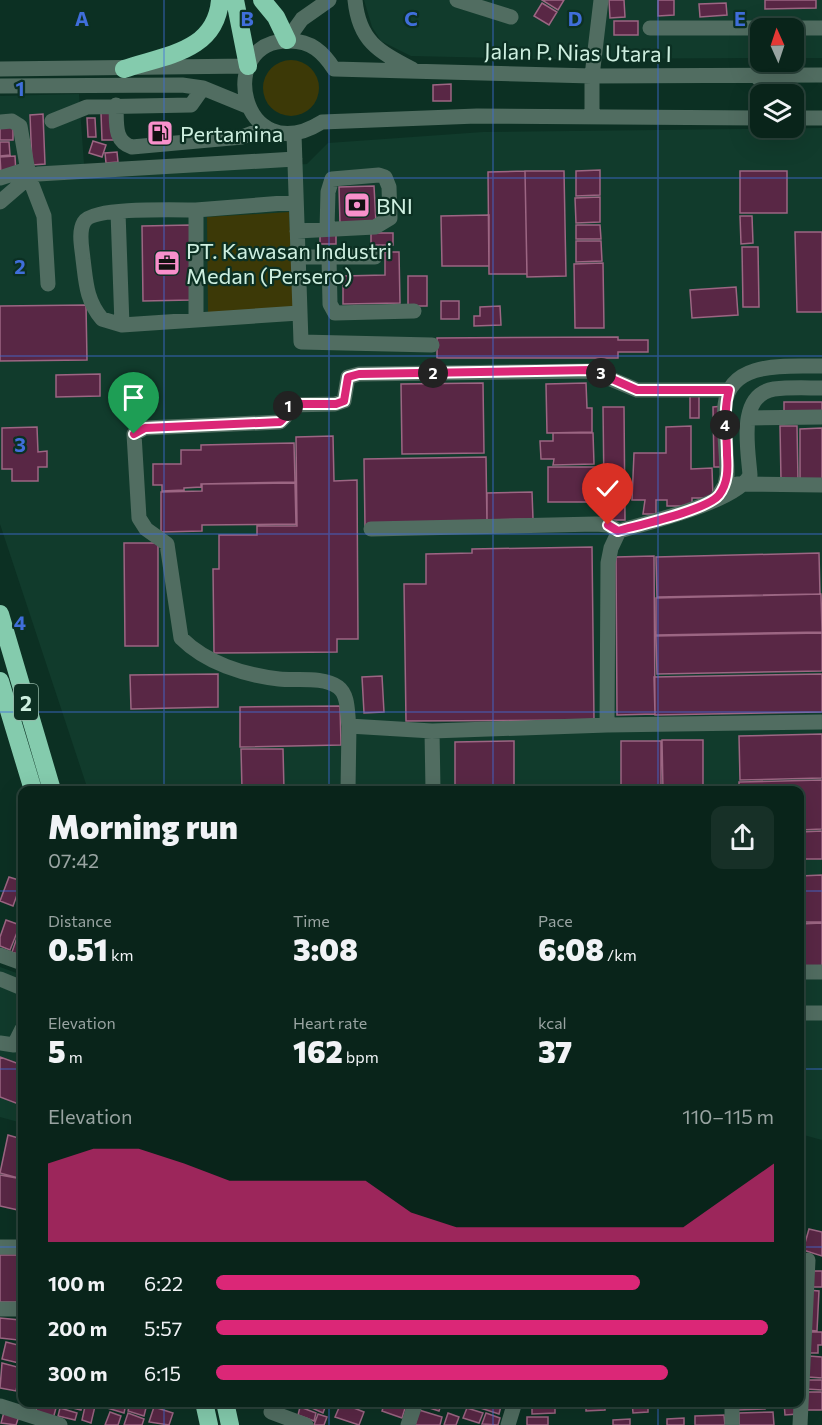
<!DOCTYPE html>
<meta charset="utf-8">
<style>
body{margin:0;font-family:Commissioner,sans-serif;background:#173027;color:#f1f3f6;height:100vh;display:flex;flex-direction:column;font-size:22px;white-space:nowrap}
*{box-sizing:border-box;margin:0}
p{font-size:20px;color:#99a4a2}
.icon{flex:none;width:33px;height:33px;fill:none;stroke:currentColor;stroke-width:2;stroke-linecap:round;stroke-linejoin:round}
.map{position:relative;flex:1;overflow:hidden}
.panel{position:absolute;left:18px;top:786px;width:786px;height:621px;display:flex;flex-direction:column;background:#09241a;border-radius:12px;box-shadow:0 6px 24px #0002,0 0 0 2px #294139}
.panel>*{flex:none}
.needle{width:39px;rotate:357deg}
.tools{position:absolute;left:750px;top:18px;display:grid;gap:12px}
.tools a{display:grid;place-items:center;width:54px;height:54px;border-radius:12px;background:#09241a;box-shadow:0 6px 24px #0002,0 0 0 2px #294139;font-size:30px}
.pin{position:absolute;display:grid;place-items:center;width:51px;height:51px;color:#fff;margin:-62px -26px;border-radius:50% 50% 50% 0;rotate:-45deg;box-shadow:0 0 6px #0007}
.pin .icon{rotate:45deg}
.km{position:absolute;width:30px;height:30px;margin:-15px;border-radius:50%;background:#222;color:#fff;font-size:16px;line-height:30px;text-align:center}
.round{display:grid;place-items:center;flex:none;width:63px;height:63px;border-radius:12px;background:#173027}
.head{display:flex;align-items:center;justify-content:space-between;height:102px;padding:0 30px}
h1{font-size:33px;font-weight:800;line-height:45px}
.figures{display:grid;grid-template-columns:repeat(3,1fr);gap:9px;height:102px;padding:6px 30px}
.figures div{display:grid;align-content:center}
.figures b{font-size:30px;font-weight:800}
.figures small{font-size:16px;font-weight:400}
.figures p{font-size:16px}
.chart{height:168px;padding:12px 30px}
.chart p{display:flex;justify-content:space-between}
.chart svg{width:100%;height:108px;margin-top:6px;fill:#db2777;opacity:.7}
ul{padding:0 30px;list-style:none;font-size:20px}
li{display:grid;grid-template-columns:96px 72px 1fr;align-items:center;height:45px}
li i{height:15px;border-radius:8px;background:#db2777}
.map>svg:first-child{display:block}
.built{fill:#113b2c}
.green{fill:#3c3907}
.building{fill:#592745;stroke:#9c6683;stroke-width:1.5}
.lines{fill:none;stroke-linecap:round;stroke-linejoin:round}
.minor{stroke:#516d61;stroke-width:15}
.highway{stroke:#84cbad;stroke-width:18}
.route-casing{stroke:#fff;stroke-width:12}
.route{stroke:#db2777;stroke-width:8}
.grid{fill:none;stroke:#406eda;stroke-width:1.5;stroke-opacity:0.55}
.labels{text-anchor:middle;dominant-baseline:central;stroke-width:4.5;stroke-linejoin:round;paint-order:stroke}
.shield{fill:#0c3023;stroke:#94b6a7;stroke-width:1.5}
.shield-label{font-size:21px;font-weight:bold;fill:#ceefe0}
.street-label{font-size:22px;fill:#ceefe0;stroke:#0c3023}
.poi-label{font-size:22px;fill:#ceefe0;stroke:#0c3023;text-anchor:start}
.grid-label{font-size:20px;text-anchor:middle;font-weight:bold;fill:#406eda;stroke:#0c3023;stroke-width:4.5;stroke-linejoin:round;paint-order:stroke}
</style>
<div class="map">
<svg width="822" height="1425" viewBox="0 0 822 1425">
<rect width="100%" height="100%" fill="#0c3023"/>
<!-- built -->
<path class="built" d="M364,0H822V58H794V28H760V58L541,59L411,56L381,41L372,27Z
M79,94L84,164L275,166L307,164L328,143L483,132L822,128V1140L800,1134V790H88L0,524V96Z
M0,967L22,975V1123L0,1117Z"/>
<!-- green -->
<path class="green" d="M263 88a28 28 0 1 1 56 0a28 28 0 1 1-56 0Z
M289,212L294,310L208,313L207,217Z"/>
<!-- building -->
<path class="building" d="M542,0H564L558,10Z
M609,0H624L625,17L610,18Z
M658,0H674V15L658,16Z
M765,0H816V8L765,9Z
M542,3L557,12L549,25L534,16Z
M726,3L727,15L700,17L699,4Z
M614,21H638V35H614Z
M451,84V101H433V85Z
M115,112L116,140H102L101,113Z
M43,114L45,164L32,165L30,115Z
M87,118H95L96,137H88Z
M0,126H13V140H0Z
M93,141L106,145L102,157L89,153Z
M0,142H9L10,155L0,156Z
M117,152L118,162L106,163L105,153Z
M15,156L16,174H1L0,157Z
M600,170V195L576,196V171Z
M525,171H564L566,276L527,277Z
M525,171L527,274H489L488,172Z
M740,171H787V213H740Z
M374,186L376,223L340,224L339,187Z
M600,197V222L576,223L575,198Z
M489,215V266H442L441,216Z
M740,216H752L753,243L741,244Z
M190,225L191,300L143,301L142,226Z
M576,225H600L601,239H576Z
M795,232H822V312H797Z
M371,233H393V245H371Z
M320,235H336V244H320Z
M576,241H601L602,261L576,262Z
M742,247H758L759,307H743Z
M385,252H399L400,303L343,304V276L385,275Z
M603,263L604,328H575L574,264Z
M408,276H427V306H408Z
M736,287L738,315L692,318L690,290Z
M441,301H459V319H441Z
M86,305L87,360L0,361V306Z
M500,306L501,325L474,326V316H480V307Z
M618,337V340H648V352H618V358H437V338Z
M100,374V396L56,397V375Z
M483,383L484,453L402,454L401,384Z
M586,383L587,408H592V432L547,433L546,384Z
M690,392H699V418H690Z
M784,402H822V412L784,413Z
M723,406L724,467H714L713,407Z
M603,407H624L625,520H602L601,490H604Z
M691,426V469L712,468L713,498H692V506H667V500H656V514H643L645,500H632L634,453H666V427Z
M780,426H797L798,480H781Z
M37,427L38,452L47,451V467H38V481H12V469H2V428Z
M822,428V479H800V429Z
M553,433H593L594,464L553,465L554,459H541L540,441H553Z
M333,436L334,481L357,480L358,639H337V652L214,653L213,569H219V535H257V526H297L296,437Z
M294,443L295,482L201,484V487L184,488V490L162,491V485H153V464H181V450H201V445Z
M486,457L487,525L365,526L364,459Z
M548,467H596V502H548Z
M295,483L296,524L202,525V531L161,532V492L202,491V484Z
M532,492L533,519L487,520V493Z
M124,543H158V646H125Z
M592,547L594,720L406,721L404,584H426V554L472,553V549Z
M819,553L820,594L657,597L656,557Z
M654,556L655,714L617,715L616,557Z
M821,594L822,632L656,635V598Z
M822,633V671L657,674L656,636Z
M218,674V707L131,709L130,675Z
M822,674V712L655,715L654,677Z
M382,676L384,712L364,713L362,677Z
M340,706L341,745L240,747V707Z
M822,734V778L740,780L739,736Z
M662,740H703V790H663Z
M514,741V787L455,788V742Z
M621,741H661V790H621Z
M241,749H283L284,790H242Z
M822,780V829L800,830V790H739V782Z
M822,831V859H800V832Z
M822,875V922H800V876Z
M9,877L22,881L13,906L0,901Z
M6,920L20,925L10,950L0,946V937Z
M822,923V967H800V924Z
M21,926H22V956L12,952Z
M0,1057L22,1065L21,1105L0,1097Z
M8,1135L22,1139V1179L0,1173Z
M0,1175L22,1179L18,1210L0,1206Z
M809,1229L822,1232V1256L803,1250Z
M0,1255H22V1302H0Z
M814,1271H822V1287H807Z
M808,1290L819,1291L817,1331L806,1330Z
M0,1318L20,1320L18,1340L0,1338Z
M805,1332H822V1345H818V1353H805Z
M6,1342L22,1346L19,1363L2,1359Z
M809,1356L822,1357V1378L808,1377Z
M2,1363L21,1368L16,1391L0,1388Z
M806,1380H822V1390L806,1389Z
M806,1392H822V1410H806Z
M61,1402H83L81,1410L60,1405Z
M86,1402H96L91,1423L82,1420Z
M108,1402L126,1404L124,1413L107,1408Z
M130,1402L147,1404L144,1416L128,1411Z
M298,1402H327L323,1413Z
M385,1402L406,1405L402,1418L382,1411Z
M421,1402H442L439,1411L420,1405Z
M475,1402H502L499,1414L474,1406Z
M532,1402H555V1413L532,1414Z
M586,1402H605V1410L586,1411Z
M632,1402H648V1412L633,1413Z
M738,1402H765V1409L738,1410Z
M784,1402H797L798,1414L785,1415Z
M38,1403L56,1408L53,1419L35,1414Z
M341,1403L364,1412L359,1425L335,1417Z
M154,1407L173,1413L169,1425L149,1422Z
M300,1407L316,1413L314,1421L298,1415Z
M60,1408L77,1413L75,1420L58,1416Z
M467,1408L483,1413L479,1423L463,1418Z
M419,1410L442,1417L440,1425H415Z
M4,1412L19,1416L16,1425L1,1423Z
M110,1412L121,1416L118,1425H105Z
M773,1412L774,1425H739V1413Z
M128,1413L144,1419L142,1425H124Z
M448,1413L459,1417L456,1425H444Z
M486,1413L500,1418L498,1425L482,1424Z
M318,1414L327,1417L324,1425H314Z
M724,1415L725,1425H695V1416Z
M527,1417H548V1425H527Z
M684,1418V1425H667V1419Z
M630,1419V1425H613V1420Z"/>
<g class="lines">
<!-- minor -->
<path class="minor" d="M355,0C359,41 378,51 412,69
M457,0L511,17
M650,28H822
M287,40L302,19L329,0
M0,69L248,66
M755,75L765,85L767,94
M0,86L182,85L203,88L247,106
M116,105C117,122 113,141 132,147L242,137L266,128
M592,116V76L601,0
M760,118L477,116L322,122C240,173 214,38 290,41C311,41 323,52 334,69L592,76L822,75
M794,118H822
M52,121L87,107L191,105L203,88
M0,122L12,121L20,126L29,177L44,216L48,284
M294,134L301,342L432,345
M0,178L28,169
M0,202L29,177L38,174L295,159
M196,210C177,210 92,207 84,222C78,232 82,248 83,259C86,282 86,300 102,319L122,325L299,313
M118,212L122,325
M297,231L375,227L390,218L389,187L385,177L379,175L332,179L328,192L327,229
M297,257H329L330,304L335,313L414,311
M329,257H375
M196,320V210L296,202
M749,418L822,417
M737,484L822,485
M717,498L725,485L727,475C727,452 723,428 725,405C730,359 789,367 822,366
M371,529L596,524L608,525L619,531C646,523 739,501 750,475C748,448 737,395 774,389C790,387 807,388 822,388
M619,531L611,548L608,563L607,725L432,731L349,726C347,714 349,695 338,687C323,676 296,681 279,679C244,675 206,663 181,638L167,544L146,529L139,518L134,434L145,428L280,422L285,417L289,405L335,404L344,401L348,377L359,374L592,371L637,390H729
M607,725L822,722
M432,731L433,790
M348,790L349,726
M0,955L22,963
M800,972H822
M0,979L22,988
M800,1013H822
M0,1043L14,1045L22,1029
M0,1247H22
M0,1309H22
M732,1402V1425
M0,1406L60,1425
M271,1412L306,1425
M408,1425L416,1402
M508,1425L515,1402
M800,1425L808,1260"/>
<!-- highway -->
<path class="highway" d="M235,0L248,66
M262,0L276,17L287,40
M124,69C165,55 216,52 220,0
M0,614L52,790
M0,681L33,790
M204,1402L209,1425
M225,1402L230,1425"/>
</g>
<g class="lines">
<defs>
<path id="route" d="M134,434L145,428L280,422L285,417L286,407L292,404H336L344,401L348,377L359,374L592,370L637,390H729C723,412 727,433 727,455C728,470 728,483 719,495C707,510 639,525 618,531L608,525"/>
</defs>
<!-- route casing -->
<use href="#route" class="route-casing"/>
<!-- route -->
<use href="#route" class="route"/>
</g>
<!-- grid -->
<path class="grid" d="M164,0V790M329,0V790M493,0V790M658,0V790M0,178H822M0,356H822M0,534H822M0,712H822M0,891H22M800,891H822M0,1069H22M800,1069H822M0,1247H22M800,1247H822M164,1402V1425M329,1402V1425M493,1402V1425M658,1402V1425"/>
<!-- icons -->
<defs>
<symbol id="fuel-square" viewBox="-11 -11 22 22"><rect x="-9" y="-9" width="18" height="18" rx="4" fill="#f890cb" stroke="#0c3023"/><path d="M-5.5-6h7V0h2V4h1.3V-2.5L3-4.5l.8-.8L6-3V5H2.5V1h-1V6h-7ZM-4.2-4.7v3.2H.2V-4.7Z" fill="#111"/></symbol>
<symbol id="bank-square" viewBox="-11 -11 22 22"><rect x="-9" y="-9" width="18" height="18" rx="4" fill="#f890cb" stroke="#0c3023"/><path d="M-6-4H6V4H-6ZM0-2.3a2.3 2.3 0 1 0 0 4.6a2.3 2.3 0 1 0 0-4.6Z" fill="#111"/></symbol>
<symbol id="office-square" viewBox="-11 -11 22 22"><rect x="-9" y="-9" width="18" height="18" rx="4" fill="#f890cb" stroke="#0c3023"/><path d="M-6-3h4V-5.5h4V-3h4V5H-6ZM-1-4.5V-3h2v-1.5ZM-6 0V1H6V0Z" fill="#111"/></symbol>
</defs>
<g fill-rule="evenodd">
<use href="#fuel-square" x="145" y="118" width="30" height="30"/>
<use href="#bank-square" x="342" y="190" width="30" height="30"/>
<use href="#office-square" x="152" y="248" width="30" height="30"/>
</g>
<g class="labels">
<!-- shield labels -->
<rect class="shield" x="14" y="684" width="24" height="36" rx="4.5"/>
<g class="shield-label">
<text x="26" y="702">2</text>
</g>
<!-- street labels -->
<g class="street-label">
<text transform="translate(578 52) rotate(1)">Jalan P. Nias Utara I</text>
</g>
<!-- poi labels -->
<g class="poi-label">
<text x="180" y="133">Pertamina</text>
<text x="376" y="205">BNI</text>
<text x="186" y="250">PT. Kawasan Industri<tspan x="186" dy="25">Medan (Persero)</tspan></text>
</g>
</g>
<g class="grid-label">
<text x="82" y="26">A</text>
<text x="247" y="26">B</text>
<text x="411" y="26">C</text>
<text x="575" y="26">D</text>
<text x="740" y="26">E</text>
<text x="20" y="96">1</text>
<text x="20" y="274">2</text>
<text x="20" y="452">3</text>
<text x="20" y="630">4</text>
</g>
</svg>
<div class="tools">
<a><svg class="needle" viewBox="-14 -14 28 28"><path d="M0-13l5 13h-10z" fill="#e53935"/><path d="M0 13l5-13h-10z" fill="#99a4a2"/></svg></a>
<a><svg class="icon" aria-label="layers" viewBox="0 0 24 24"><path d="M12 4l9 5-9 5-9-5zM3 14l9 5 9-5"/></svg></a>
</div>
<div class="pin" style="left:134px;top:434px;background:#1e9e55"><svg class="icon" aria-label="arrive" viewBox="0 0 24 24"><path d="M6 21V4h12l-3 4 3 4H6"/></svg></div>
<div class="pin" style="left:608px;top:525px;background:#d93025"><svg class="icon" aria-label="check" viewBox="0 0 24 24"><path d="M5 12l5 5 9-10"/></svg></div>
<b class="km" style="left:288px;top:406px">1</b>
<b class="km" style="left:433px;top:373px">2</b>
<b class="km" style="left:601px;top:373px">3</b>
<b class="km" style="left:725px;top:425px">4</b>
<section class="panel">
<div class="head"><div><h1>Morning run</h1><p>07:42</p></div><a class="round"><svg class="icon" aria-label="share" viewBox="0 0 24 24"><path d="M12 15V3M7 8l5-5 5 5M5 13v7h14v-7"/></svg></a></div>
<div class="figures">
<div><p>Distance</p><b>0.51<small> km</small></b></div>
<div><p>Time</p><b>3:08</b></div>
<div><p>Pace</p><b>6:08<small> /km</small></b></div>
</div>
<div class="figures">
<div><p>Elevation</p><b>5<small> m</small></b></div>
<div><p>Heart rate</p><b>162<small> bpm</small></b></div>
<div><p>kcal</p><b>37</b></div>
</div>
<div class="chart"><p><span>Elevation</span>110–115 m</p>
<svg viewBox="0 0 160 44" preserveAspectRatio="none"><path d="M0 44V12L10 6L20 6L30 12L40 19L50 19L60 19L70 19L80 32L90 38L100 38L110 38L120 38L130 38L140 38L150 25L160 12V44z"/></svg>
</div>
<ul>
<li><b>100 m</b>6:22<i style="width:76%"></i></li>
<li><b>200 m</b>5:57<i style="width:99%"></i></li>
<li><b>300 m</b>6:15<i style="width:81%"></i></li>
</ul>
</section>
</div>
